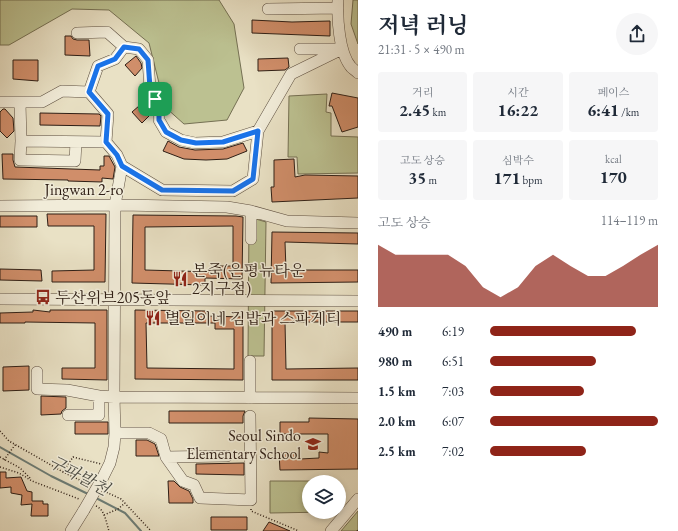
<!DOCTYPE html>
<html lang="ko">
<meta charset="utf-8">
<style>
body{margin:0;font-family:"EB Garamond","Noto Serif KR",serif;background:#f6f6f7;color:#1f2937;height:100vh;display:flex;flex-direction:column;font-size:15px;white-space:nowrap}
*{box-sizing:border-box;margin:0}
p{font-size:13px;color:#747a83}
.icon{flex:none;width:22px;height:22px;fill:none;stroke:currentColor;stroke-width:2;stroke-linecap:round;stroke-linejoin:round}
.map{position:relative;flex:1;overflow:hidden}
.drawer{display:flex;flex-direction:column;background:#fff;width:320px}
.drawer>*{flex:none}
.tools{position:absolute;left:302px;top:475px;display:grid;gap:8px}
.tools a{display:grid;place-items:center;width:44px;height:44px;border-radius:50%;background:#fff;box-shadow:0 2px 6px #0003;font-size:20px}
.pin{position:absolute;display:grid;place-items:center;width:34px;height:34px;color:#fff;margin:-17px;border-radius:8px;box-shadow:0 2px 6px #0006}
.round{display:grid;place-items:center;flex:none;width:42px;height:42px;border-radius:21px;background:#f6f6f7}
.head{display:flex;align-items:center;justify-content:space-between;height:68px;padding:0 20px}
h1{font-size:22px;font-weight:700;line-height:30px}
.figures{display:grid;grid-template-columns:repeat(3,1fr);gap:6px;height:68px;padding:4px 20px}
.figures div{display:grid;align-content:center;border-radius:4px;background:#f6f6f7;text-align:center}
.figures b{font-size:17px;font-weight:700}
.figures small{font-size:11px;font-weight:400}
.figures p{font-size:11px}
.chart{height:112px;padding:8px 20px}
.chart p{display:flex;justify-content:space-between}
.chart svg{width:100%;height:72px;margin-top:4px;fill:#8f2418;opacity:.7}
ul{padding:0 20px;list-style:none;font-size:13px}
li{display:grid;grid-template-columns:64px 48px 1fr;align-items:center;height:30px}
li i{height:10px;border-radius:5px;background:#8f2418}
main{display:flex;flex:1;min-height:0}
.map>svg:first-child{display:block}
.green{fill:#bcc191;stroke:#757053}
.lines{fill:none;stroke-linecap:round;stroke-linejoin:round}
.stream{stroke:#6d7d76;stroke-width:2}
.building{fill:#d08e6a;stroke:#2e1e15;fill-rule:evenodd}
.minor-casing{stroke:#5d4f41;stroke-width:12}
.path{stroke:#2e1e15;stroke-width:1.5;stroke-dasharray:1 2;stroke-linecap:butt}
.minor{stroke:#f1ecd9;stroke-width:11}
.minor-bridge-casing{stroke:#5d4f41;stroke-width:12;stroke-linecap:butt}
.minor-bridge{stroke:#f1ecd9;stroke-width:11}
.route-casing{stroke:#fff;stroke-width:8}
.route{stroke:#1a73e8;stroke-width:5}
.labels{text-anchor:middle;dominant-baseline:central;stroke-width:3;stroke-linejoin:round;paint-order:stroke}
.street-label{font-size:16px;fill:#2e1e15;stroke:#f1ecd9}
.poi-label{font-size:16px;fill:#2e1e15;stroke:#f1ecd9;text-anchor:start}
.water-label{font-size:17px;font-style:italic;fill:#4e4e46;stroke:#f1ecd9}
</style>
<main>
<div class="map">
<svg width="358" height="531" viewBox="0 0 358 531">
<rect width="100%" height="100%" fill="#e9e1c5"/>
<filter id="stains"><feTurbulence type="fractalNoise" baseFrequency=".005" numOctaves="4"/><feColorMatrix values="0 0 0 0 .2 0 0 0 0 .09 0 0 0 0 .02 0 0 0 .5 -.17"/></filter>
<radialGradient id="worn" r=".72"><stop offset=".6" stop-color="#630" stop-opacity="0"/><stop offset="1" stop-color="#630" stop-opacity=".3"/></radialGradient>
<!-- green -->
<path class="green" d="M0,0H219L234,24L244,88L227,120L184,124L165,107L149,43L109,10L72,9L9,45H0Z
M353,0H358V44L351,24Z
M327,94L326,112L331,113V136L358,137V173L298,174L297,157H288L289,96Z
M249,217L266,222L264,356H248Z
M270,481H327V482H309V512H328L270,513Z
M358,511V531H341Z"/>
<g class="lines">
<!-- stream -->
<path class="stream" d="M0,447L51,476L88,494
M96,498L125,513L141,531"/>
</g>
<!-- building -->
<path class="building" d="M252,20L292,22L330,21V36L252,33Z
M65,36H71L73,39L77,40H89L90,56L65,55Z
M136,56L141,63L142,68L135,76L125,65Z
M288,58L289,67L285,70L258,71V59Z
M13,60H38V81L13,79Z
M332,93L358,98V127L342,132L332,106H329Z
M147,99L152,110V113L142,123L132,112Z
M3,109H5L13,118L14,131L7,138L0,131V112Z
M40,113L99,114L101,116L100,126L40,125Z
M168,141L179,147L195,150L223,149L243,143L247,151L227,159L206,160L184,159L163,151Z
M2,154H13V160L15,167L100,170V166H104V156H109L115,167L113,179L102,178V182L68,181V180L3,179Z
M294,159L295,177L305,175L358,176V198L272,202L271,187H274V160Z
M47,214H106L105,282H52V271L94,270V226H48Z
M133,215L236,216L243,217L242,279L205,278V285L132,283ZM233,226V266H214L215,272L145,270V227Z
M0,216H37V227H0Z
M272,232L358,233V244L285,242L286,270H358V282L271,283Z
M0,269L41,270L42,281L0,280Z
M33,310L50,312V310H107V380L62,379V368H95V323L25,322V323H0V313L33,312Z
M135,310L206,311V316L243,317V380L135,379ZM146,323H215V329H234V369L147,368Z
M272,311H358V322H285L286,369L358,368V380H272Z
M29,366V390L3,391V367Z
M41,396L66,397V408L62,411L61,414L41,415Z
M169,411H245L243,416V423H169Z
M309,418L358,419V469L280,470L279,453H300V459L319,458V452L328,453V434H280V422H309Z
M75,422H108V434H75Z
M136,440H147L155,444L159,456H136Z
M244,463V475L196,474V464Z
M0,472H6V478L21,477L27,491L32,492V501H43V504H48V516H31L32,504L21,505L22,495L11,493V487L0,488Z
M168,481H174L180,487L189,491L193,499V503H169Z
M211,517H247V530H211Z
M269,522L290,531H263Z"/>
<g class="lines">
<defs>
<path id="minor" d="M338,0C337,18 339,53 351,67C353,69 356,71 358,73
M268,9L338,8
M77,33L107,32L124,47L139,49L148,60L150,88L159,108V120L166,132L181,140L195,143L223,142L258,131
M300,49H339
M89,92L98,66L115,59L124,47
M0,102H42L62,91L89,92L108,114L106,142L117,155L122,166L162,190L233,191L253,179L258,131L291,74L342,49
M20,103L21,141L106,142
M21,141L20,160L75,161L76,142
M0,206L120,205L227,207L251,211L287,221L358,223
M251,239V211
M0,299L358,301
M37,372V389L67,390L99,396L114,397L358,398
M250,398V361
M68,415H99V396
M115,433H149L161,439L166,457L183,481L194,485L200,498L251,500L250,416
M166,457L227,456
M102,479L110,463L114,447L115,433L114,397L115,205L122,166
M71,531L84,510
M331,531L358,499"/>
</defs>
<!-- minor casing -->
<use href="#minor" class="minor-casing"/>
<!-- path -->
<path class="path" d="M0,431L9,441L63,472L88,484
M0,457L20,468L31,479
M4,460L15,445
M0,467L19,473L32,481L79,499
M63,472L73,457L101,464
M104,491L121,499L151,531
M96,506C105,510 106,522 109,531
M251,509V511L299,531
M104,515L118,509L125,503
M357,531L358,530"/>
<!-- minor -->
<use href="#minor" class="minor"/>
<defs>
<path id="minor-bridge" d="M84,510L102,479"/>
</defs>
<!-- minor-bridge casing -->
<use href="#minor-bridge" class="minor-bridge-casing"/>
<!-- minor-bridge -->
<use href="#minor-bridge" class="minor-bridge"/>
</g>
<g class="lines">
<defs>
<path id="route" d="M124,47L139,49L148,60L150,88L159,108V120L166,132L181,140L196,143L223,142L258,131L253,179L233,191L162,190L122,166L117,155L106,142L108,114L89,92L98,66L115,59Z"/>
</defs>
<!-- route casing -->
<use href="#route" class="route-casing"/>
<!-- route -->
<use href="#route" class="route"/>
</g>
<!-- icons -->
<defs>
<symbol id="restaurant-bare" viewBox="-9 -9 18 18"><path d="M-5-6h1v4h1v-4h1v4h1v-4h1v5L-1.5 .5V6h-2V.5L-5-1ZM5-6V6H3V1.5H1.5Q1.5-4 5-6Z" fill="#8f2418" stroke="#f1ecd9" stroke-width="2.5" paint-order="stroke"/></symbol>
<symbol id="bus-bare" viewBox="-9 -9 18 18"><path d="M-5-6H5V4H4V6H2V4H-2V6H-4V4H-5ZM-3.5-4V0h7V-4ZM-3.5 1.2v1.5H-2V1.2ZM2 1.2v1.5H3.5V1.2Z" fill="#8f2418" stroke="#f1ecd9" stroke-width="2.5" paint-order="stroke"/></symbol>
<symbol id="school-bare" viewBox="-9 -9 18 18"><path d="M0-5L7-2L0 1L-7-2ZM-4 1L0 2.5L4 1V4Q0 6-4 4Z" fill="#8f2418" stroke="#f1ecd9" stroke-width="2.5" paint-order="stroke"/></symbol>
</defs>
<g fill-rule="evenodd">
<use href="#restaurant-bare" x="169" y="268" width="22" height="22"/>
<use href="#bus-bare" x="32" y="286" width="22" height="22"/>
<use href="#restaurant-bare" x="142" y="307" width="22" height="22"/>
<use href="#school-bare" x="302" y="433" width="22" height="22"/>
</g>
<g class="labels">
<!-- street labels -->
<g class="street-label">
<text x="84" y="189">Jingwan 2-ro</text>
</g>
<!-- poi labels -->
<g class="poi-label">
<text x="192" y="270">본죽(은평뉴타운<tspan x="192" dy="18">2지구점)</tspan></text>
<text x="55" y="297">두산위브205동앞</text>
<text x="165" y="318">별일이네 김밥과 스파게티</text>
<text x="301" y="435" text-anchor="end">Seoul Sindo<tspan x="301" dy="18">Elementary School</tspan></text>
</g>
<!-- water labels -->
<g class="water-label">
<text transform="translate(79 475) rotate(28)">구파발천</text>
</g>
</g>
<rect width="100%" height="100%" filter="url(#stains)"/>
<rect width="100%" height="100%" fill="url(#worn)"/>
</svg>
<div class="tools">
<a><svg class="icon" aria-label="layers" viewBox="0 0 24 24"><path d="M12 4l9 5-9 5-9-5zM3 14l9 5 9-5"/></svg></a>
</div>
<div class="pin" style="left:155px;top:99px;background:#1e9e55"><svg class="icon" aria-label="arrive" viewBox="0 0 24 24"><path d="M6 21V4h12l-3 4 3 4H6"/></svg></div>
</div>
<section class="drawer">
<div class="head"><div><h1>저녁 러닝</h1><p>21:31 · 5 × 490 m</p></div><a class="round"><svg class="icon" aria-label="share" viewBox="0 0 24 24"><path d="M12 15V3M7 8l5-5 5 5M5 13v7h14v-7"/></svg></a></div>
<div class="figures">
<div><p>거리</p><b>2.45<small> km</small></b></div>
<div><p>시간</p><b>16:22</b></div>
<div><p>페이스</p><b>6:41<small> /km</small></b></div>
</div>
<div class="figures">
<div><p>고도 상승</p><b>35<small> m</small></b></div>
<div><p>심박수</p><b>171<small> bpm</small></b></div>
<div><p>kcal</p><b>170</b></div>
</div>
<div class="chart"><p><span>고도 상승</span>114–119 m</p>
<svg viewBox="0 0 160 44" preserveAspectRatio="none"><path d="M0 44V6L10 12L20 12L30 12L40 12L50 19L60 32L70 38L80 32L90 19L100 12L110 19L120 25L130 25L140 19L150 12L160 6V44z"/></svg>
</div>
<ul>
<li><b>490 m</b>6:19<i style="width:87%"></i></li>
<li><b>980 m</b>6:51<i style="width:63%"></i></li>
<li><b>1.5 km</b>7:03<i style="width:56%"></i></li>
<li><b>2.0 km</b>6:07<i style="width:100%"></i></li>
<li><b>2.5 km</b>7:02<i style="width:57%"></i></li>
</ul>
</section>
</main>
